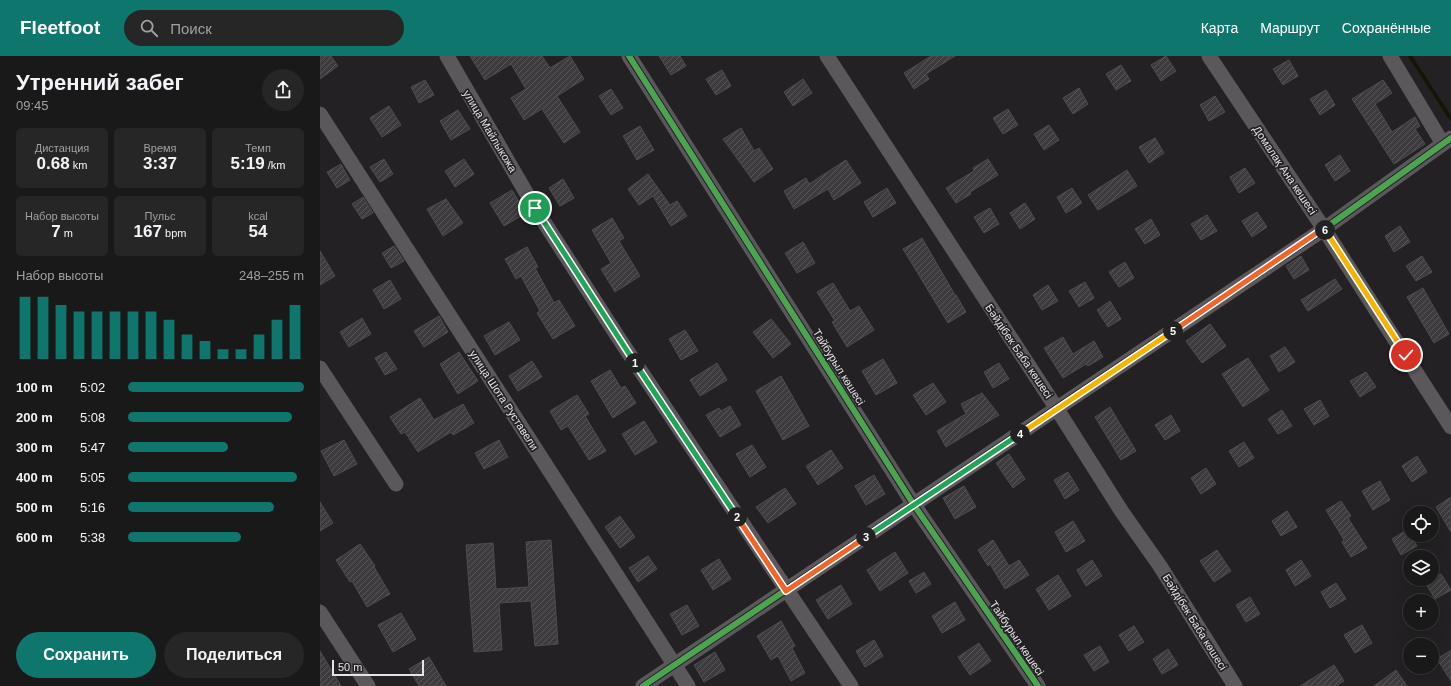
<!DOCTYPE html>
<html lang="ru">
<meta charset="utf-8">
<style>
body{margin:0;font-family:Arial,sans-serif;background:#272627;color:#f1f3f6;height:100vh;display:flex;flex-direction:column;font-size:15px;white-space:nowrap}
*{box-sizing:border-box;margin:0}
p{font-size:13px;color:#9fa0a2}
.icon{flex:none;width:22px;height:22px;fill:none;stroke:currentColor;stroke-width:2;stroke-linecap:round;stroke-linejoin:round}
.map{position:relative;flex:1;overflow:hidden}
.panel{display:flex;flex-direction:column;background:#1a191a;width:320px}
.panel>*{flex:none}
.controls{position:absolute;left:1083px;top:450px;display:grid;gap:8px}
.controls a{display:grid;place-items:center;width:36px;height:36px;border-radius:50%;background:#1a191a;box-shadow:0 4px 16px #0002,0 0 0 1px #383839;font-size:20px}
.scale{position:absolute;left:12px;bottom:10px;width:92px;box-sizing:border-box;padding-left:4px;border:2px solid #e6e3e6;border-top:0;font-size:11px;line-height:14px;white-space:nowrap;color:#e6e3e6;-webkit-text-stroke:3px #242024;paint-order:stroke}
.pin{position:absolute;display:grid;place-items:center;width:34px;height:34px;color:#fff;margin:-17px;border:2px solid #fff;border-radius:50%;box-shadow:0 1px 4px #0007}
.km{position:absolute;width:20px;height:20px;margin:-10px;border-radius:50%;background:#222;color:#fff;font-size:11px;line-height:20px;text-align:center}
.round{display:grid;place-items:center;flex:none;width:42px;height:42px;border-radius:21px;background:#272627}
.overview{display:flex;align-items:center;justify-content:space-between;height:68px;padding:0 16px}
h1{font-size:22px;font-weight:700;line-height:30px}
.stats{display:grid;grid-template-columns:repeat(3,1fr);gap:6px;height:68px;padding:4px 16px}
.stats div{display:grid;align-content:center;border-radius:6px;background:#272627;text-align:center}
.stats b{font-size:17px;font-weight:700}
.stats small{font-size:11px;font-weight:400}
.stats p{font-size:11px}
.chart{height:112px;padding:8px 16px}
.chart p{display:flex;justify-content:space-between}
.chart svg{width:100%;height:72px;margin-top:4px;stroke:#0f766e;stroke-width:6}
.button{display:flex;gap:8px;margin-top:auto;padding:8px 16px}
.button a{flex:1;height:46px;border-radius:24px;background:#0f766e;color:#fff;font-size:16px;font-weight:700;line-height:46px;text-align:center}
.button a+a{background:#272627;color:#f1f3f6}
ul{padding:0 16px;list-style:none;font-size:13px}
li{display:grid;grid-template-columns:64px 48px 1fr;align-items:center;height:30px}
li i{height:10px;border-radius:5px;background:#0f766e}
header{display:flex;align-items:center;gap:24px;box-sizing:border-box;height:56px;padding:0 20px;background:#0f766e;color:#fff}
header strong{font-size:19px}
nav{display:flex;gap:22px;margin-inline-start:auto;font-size:14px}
.search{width:280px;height:36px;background:#272627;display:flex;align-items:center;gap:10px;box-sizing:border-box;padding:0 14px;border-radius:22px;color:#9fa0a2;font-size:15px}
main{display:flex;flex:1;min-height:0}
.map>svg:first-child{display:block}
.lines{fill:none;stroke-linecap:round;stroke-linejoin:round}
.stream{stroke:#141503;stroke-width:3.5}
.building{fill:url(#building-hatch);stroke:#4e4d4e}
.street{stroke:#5b585b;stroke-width:15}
.cycleway-casing{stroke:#242024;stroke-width:8}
.cycleway{stroke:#4ca352;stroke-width:6}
.split-1-casing{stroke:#fff;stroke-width:8}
.split-2-casing{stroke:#fff;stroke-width:8}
.split-3-casing{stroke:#fff;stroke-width:8}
.split-4-casing{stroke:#fff;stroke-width:8}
.split-5-casing{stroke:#fff;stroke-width:8}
.split-6-casing{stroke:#fff;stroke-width:8}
.split-7-casing{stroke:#fff;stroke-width:8}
.split-1{stroke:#22a559;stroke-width:5}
.split-2{stroke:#22a559;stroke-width:5}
.split-3{stroke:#f0652b;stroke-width:5}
.split-4{stroke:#22a559;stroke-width:5}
.split-5{stroke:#f5b400;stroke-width:5}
.split-6{stroke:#f0652b;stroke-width:5}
.split-7{stroke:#f5b400;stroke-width:5}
.labels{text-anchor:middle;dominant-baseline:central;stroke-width:3.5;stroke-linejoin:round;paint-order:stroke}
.street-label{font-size:11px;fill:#e6e3e6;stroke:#242024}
</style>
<header>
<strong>Fleetfoot</strong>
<div class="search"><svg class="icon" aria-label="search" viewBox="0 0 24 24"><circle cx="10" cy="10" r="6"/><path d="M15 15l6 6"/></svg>Поиск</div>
<nav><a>Карта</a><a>Маршрут</a><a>Сохранённые</a></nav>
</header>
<main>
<section class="panel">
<div class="overview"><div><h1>Утренний забег</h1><p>09:45</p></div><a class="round"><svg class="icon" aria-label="share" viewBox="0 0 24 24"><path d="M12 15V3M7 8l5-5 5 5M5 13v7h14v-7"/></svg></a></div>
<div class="stats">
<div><p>Дистанция</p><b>0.68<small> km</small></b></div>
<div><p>Время</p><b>3:37</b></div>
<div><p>Темп</p><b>5:19<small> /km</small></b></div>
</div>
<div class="stats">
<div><p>Набор высоты</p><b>7<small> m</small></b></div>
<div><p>Пульс</p><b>167<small> bpm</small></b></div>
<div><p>kcal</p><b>54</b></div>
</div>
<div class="chart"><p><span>Набор высоты</span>248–255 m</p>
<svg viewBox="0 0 160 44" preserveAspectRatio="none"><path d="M5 44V6M15 44V6M25 44V11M35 44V15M45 44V15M55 44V15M65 44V15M75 44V15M85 44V20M95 44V29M105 44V33M115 44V38M125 44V38M135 44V29M145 44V20M155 44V11"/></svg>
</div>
<ul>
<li><b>100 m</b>5:02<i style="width:100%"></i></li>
<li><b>200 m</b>5:08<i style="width:93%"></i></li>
<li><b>300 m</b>5:47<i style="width:57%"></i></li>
<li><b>400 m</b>5:05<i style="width:96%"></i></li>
<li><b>500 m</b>5:16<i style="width:83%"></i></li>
<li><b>600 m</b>5:38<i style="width:64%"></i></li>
</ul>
<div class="button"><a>Сохранить</a><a>Поделиться</a></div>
</section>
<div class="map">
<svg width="1131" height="630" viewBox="0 0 1131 630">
<defs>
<pattern id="building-hatch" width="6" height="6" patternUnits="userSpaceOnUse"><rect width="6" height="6" fill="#3d3b3d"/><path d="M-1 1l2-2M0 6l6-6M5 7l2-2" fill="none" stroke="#595759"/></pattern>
</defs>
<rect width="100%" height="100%" fill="#232123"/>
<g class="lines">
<!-- stream -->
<path class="stream" d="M1090,0L1131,63"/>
</g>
<!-- building -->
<path class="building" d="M0,0H11L18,10L0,23Z
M150,0H222L230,12L250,0L264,23L237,40L260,76L244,87L222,53L204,64L191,42L206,33L191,8L165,24Z
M339,0H360L366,10L351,19Z
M611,0H635L606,18L609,23L594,33L584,17Z
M846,0L856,15L841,25L831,9Z
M969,4L978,20L963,29L953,13Z
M801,9L811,25L796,34L786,18Z
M402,14L411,30L396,39L386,23Z
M483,23L492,37L473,50L464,36Z
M105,24L114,39L99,47L91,31Z
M1063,24L1072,37L1055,48L1072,76L1095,61L1100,70L1095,73L1105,88L1074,108L1032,43Z
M759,32L768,48L753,58L743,42Z
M291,33L303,52L291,59L279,40Z
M1006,34L1015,49L1000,59L990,43Z
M895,40L905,56L889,65L880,49Z
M69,50L81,69L62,81L50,62Z
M688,53L698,69L683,78L673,62Z
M138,54L150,73L131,84L120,65Z
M729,69L739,84L724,94L714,78Z
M320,70L334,94L317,104L303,80Z
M421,72L434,95L439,92L453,113L434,126L403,83Z
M835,82L844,97L829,107L819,91Z
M1020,99L1030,115L1015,125L1005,109Z
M64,103L73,118L60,126L50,111Z
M144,103L154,118L135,131L125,115Z
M668,103L678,119L650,136L651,138L636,147L626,132L654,115L653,112Z
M526,104L541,127L514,144L508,133L474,153L464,135L486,122L489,128Z
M21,108L30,124L17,132L7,116Z
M925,112L935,127L919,137L910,121Z
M807,114L817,130L778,154L768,139Z
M328,118L350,149L357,145L367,160L351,170L333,140L319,149L308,133Z
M243,123L254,142L240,150L229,132Z
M567,132L576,147L553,161L544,146Z
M752,132L762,147L746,157L737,141Z
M192,134L206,157L184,170L170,147Z
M43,141L53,157L42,163L32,148Z
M126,143L143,167L123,180L107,153Z
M705,147L715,163L700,173L690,157Z
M670,152L679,168L664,177L654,161Z
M937,156L947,171L932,181L922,165Z
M887,159L897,175L881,184L871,168Z
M292,162L304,182L299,185L320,220L295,236L281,213L291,207L272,174Z
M831,163L840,179L825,188L815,173Z
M1080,170L1090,186L1074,196L1065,180Z
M602,182L635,239H636L646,256L628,267L583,193Z
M483,186L495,207L477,217L465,197Z
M74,190L84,205L71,212L62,197Z
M207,191L218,211L215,212L234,247L239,244L255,270L233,283L217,257L220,255L201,220L196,223L185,203Z
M0,195L15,220L0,229Z
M981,200L989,214L974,223L966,210Z
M1102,200L1112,216L1096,225L1086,210Z
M805,206L814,222L799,231L789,216Z
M1015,223L1022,233L988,255L981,244Z
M70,224L81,243L64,253L53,234Z
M765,226L774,242L759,251L749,235Z
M513,227L530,255L539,250L554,274L527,291L512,266L515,265L497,236Z
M728,229L738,245L722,254L713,239Z
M1103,232L1129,278L1114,287L1087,241Z
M790,245L801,263L788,271L777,254Z
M119,260L128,276L104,291L94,275Z
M42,262L51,278L29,291L20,276Z
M451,263L471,288L453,302L433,276Z
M189,266L200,284L175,299L164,280Z
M890,268L906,290L882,307L866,285Z
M365,274L378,295L361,304L349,283Z
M743,281L753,298L774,285L783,301L768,310L766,308L743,322L724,292Z
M965,291L975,306L959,316L950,300Z
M66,296L77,313L65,319L55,302Z
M139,296L158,325L138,338L120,308Z
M928,302L949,334L923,351L902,318Z
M563,303L577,327L556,339L542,315Z
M212,305L222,321L198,335L189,320Z
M397,307L407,324L380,340L370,324Z
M679,307L689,323L673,332L664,316Z
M290,314L301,332L305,330L316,347L293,362L271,325Z
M1046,316L1056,331L1040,341L1030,325Z
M461,320L489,370L463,384L436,335Z
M613,327L626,346L606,359L593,339Z
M662,337L679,359L626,391L617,375L646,358L641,348Z
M257,339L269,358L265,360L286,395L269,404L248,370L241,374L230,355Z
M100,342L114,364L143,348L154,367L133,379L131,376L98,396L85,376L81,378L70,361Z
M1000,344L1009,360L994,369L984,353Z
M410,350L421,369L400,381L386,359L399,352L401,355Z
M790,351L816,395L801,404L775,361Z
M962,354L972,370L958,378L948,363Z
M851,359L860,375L845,384L835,369Z
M324,365L337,386L315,399L302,378Z
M24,384L37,408L14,420L1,395Z
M179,384L188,401L164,413L155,397Z
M924,386L934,402L919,411L909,395Z
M432,389L446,411L430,421L416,398Z
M511,394L523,412L498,429L486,410Z
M689,398L705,423L693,432L676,407Z
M1097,400L1107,416L1092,426L1082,410Z
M886,412L896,428L881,438L871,422Z
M748,416L759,434L745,443L734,424Z
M554,419L565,438L546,449L535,430Z
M1060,425L1070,444L1053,454L1042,435Z
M644,430L656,451L635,463L623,442Z
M465,432L476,448L448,467L436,451Z
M1131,441V476L1116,451Z
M1021,445L1031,460L1028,462L1047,492L1031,501L1022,486L1024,484L1006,454Z
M0,446L13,467L0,475Z
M967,455L977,471L961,480L952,465Z
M300,460L315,481L300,492L285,471Z
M753,465L765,485L746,496L735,476Z
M1087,474L1097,490L1081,499L1072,483Z
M231,484L238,588L215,590L211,545L179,547L182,594L154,596L146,489L173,487L176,533L209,531L206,486Z
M673,484L689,510L699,504L709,519L685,533L670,508L668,510L658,494Z
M40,488L55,510L54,511L70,538L47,551L32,525L30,526L16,504Z
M897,494L911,515L894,526L880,505Z
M575,496L588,517L560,535L547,514Z
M328,500L337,513L318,526L309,512Z
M399,503L411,523L393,534L381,514Z
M772,504L782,520L766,530L757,514Z
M981,504L991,520L975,530L966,514Z
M604,516L611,528L596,537L589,525Z
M1121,518L1131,534L1115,543L1106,528Z
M738,519L751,540L729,554L716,533Z
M1016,527L1026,543L1010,552L1001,536Z
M521,529L532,548L508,563L496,544Z
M930,541L940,558L926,566L916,549Z
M635,546L645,564L622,577L612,560Z
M367,549L379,570L362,579L350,558Z
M81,557L96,583L73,596L58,569Z
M461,565L475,590L472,592L485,617L471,625L458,600L451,604L437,580Z
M1042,569L1052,587L1035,597L1024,579Z
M814,570L824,586L809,595L799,579Z
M554,584L563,600L545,611L536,595Z
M659,587L671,605L650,619L638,601Z
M780,590L789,606L774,615L764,599Z
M848,593L858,609L842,618L833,603Z
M1131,594V625L1117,603Z
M0,595L21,630H0Z
M395,596L405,614L384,626L374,609Z
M109,601L126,630H99L89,613Z
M1014,609L1024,625L1016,630H980Z
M1076,614L1087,630H1054Z"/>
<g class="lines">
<!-- street -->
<path class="street" d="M127,0L215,152L298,281L531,630
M309,0L594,449L718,630
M507,0L737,353L802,456L840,510L915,630
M889,0L1004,173L1131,371
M1070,0L1123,88
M0,58L368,630
M0,312L76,428
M0,556L48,630
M323,630L1004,173L1131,82"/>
<defs>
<path id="cycleway" d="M309,0L594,449L718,630
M323,630L1004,173L1131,82"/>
</defs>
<!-- cycleway casing -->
<use href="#cycleway" class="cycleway-casing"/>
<!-- cycleway -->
<use href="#cycleway" class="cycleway"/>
</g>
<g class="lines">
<defs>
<path id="split-1" d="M215,152L315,307"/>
<path id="split-2" d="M315,307L417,461"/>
<path id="split-3" d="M417,461L466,535L546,481"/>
<path id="split-4" d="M546,481L700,378"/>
<path id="split-5" d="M700,378L853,275"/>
<path id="split-6" d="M853,275L1004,172L1005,174"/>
<path id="split-7" d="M1005,174L1086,299"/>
</defs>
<!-- split-1 casing -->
<use href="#split-1" class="split-1-casing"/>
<!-- split-2 casing -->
<use href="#split-2" class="split-2-casing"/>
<!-- split-3 casing -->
<use href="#split-3" class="split-3-casing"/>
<!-- split-4 casing -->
<use href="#split-4" class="split-4-casing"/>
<!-- split-5 casing -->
<use href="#split-5" class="split-5-casing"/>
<!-- split-6 casing -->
<use href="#split-6" class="split-6-casing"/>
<!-- split-7 casing -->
<use href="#split-7" class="split-7-casing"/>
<!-- split-1 -->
<use href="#split-1" class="split-1"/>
<!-- split-2 -->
<use href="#split-2" class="split-2"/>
<!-- split-3 -->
<use href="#split-3" class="split-3"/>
<!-- split-4 -->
<use href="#split-4" class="split-4"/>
<!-- split-5 -->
<use href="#split-5" class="split-5"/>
<!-- split-6 -->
<use href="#split-6" class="split-6"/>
<!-- split-7 -->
<use href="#split-7" class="split-7"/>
</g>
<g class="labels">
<!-- street labels -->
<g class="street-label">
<text transform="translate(170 75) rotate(59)">улица Майлыкожа</text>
<text transform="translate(965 114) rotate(56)">Домалақ Ана көшесі</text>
<text transform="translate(699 295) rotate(56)">Бәйдібек Баба көшесі</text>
<text transform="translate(519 311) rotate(58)">Тайбурыл көшесі</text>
<text transform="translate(184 344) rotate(57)">улица Шота Руставели</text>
<text transform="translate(875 566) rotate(58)">Бәйдібек Баба көшесі</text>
<text transform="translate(697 582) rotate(56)">Тайбурыл көшесі</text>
</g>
</g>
</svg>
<div class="controls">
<a><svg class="icon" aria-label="locate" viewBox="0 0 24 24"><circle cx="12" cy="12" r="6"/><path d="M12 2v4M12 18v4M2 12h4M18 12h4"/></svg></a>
<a><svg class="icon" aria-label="layers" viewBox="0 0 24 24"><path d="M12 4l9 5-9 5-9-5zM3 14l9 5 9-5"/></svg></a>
<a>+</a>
<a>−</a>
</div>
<div class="scale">50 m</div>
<div class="pin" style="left:215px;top:152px;background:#1e9e55"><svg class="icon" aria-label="arrive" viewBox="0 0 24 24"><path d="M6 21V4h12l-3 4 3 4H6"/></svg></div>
<div class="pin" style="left:1086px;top:299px;background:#d93025"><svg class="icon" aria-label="check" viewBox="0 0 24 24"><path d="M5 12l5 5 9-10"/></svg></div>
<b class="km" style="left:315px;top:307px">1</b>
<b class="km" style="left:417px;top:461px">2</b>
<b class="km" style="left:546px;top:481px">3</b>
<b class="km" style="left:700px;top:378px">4</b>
<b class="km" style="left:853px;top:275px">5</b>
<b class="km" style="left:1005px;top:174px">6</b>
</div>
</main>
